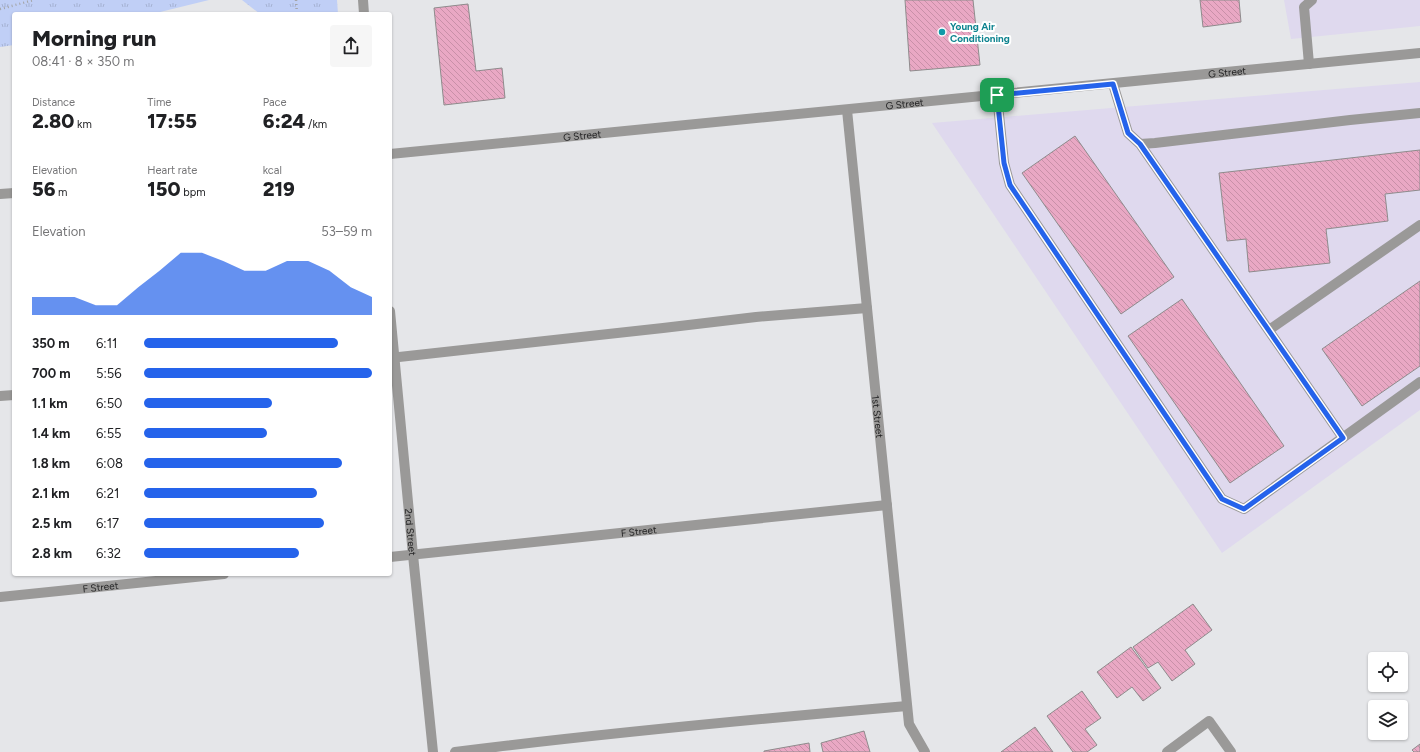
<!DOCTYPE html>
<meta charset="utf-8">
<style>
body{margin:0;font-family:Figtree,sans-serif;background:#f6f6f6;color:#202124;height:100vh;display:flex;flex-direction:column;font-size:15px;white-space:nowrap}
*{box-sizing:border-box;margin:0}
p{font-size:13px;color:#757577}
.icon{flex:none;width:22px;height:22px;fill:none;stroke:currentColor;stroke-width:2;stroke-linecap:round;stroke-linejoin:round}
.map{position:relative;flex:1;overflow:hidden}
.panel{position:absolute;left:12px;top:12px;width:380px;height:564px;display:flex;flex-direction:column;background:#fff;border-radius:4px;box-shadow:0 1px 3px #0004}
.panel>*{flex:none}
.buttons{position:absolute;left:1368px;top:652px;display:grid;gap:8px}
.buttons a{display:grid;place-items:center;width:40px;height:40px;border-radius:4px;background:#fff;box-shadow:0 1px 3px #0004;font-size:20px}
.pin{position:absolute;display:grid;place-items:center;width:34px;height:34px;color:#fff;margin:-17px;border-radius:8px;box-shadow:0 2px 6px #0006}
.round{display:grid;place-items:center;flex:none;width:42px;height:42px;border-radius:4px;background:#f6f6f6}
.overview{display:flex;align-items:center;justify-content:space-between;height:68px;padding:0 20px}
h1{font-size:22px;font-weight:800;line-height:30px}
.figures{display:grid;grid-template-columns:repeat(3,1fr);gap:6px;height:68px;padding:4px 20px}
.figures div{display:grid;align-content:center}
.figures b{font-size:20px;font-weight:800}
.figures small{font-size:11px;font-weight:400}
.figures p{font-size:11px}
.chart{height:112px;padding:8px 20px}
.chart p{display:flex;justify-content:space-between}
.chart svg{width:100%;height:72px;margin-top:4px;fill:#2563eb;opacity:.7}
ul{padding:0 20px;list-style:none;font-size:13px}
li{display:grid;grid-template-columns:64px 48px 1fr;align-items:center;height:30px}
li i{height:10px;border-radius:5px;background:#2563eb}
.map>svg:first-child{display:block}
.industrial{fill:#dfd9ee}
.park{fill:url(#park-tufts)}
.building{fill:url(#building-back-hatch);stroke:#8e8b8c}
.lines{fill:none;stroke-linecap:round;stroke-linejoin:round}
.path{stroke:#a4a5a7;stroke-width:2.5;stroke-dasharray:1 3;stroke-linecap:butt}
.service{stroke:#9a9998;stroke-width:10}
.minor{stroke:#9a9998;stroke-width:10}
.route-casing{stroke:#fff;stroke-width:8}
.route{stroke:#2563eb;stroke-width:5}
.culture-dot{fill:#0f9aa8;stroke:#fff;stroke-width:1.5}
.labels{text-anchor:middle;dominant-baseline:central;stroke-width:4;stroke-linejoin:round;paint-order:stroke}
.culture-label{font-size:10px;font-weight:bold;fill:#0d838f;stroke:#fff;text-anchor:start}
.street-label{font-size:10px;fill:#242425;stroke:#fff}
</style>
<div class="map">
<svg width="1420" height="752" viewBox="0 0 1420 752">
<defs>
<pattern id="park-tufts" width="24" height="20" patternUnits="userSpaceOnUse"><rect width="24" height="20" fill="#c0cff6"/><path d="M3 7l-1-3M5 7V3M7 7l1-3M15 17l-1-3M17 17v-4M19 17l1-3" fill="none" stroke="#a5b2d3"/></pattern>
<pattern id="building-back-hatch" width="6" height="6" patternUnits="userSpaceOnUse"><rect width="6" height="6" fill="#e9a8c4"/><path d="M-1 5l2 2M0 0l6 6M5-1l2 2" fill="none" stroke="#c890a8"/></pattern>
</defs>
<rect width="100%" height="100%" fill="#e5e6e9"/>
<!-- industrial -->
<path class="industrial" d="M1284,0H1420V26L1291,39Z
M1420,82V410L1222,553L932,123Z"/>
<!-- park -->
<path class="park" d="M0,0H209L152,14H14V45L0,47Z
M242,0H337L338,14H260Z"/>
<!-- building -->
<path class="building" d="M905,0H973L980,65L910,71Z
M1200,0H1239L1241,22L1203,27Z
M468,4L476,71L502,68L505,98L444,105L434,8Z
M1075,136L1174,277L1121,314L1022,173Z
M1420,150V190L1385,194L1388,221L1326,229L1330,263L1249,272L1246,239L1227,241L1219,173Z
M1420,281V366L1362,406L1322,349Z
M1182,299L1284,446L1230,483L1128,336Z
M1193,604L1212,630L1185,650L1195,664L1172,681L1158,662L1148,668L1133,647Z
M1131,647L1161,688L1143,701L1132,687L1117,698L1097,672Z
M1082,691L1101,718L1085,729L1097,745L1087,752H1073L1047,716Z
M1035,727L1053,752H1001Z
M864,731L870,752H823L821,743Z
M809,743L810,752H764V751Z
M1420,744V752H1414L1412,750Z"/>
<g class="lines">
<!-- path -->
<path class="path" d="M296,0L297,14
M0,9L34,0"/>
<!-- service -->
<path class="service" d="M1309,64L1304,7L1312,0
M1113,84L1128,133L1140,144L1155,143L1350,120L1420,113
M997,95L1004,163L1010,185L1222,499L1244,509L1420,382
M1140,144L1343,438
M1269,330L1420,225
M390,358L663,328L756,317L867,308
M0,396L14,395
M455,752C605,733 756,719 907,706"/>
<!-- minor -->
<g class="minor">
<path d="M363,0L364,14"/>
<path id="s1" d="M847,110L909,724L925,752"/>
<path id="s2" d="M390,154L1420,53"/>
<path d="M0,194L14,193"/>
<path id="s3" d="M390,311L413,555L433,752"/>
<path id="s4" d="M390,557L887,505"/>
<path id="s5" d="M0,597L224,574"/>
<path d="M1167,752L1209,721L1231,752"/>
</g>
</g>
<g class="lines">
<defs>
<path id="route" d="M1113,84L1128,133L1140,144L1343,438L1244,509L1222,499L1010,185L1004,163L997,95Z"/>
</defs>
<!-- route casing -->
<use href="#route" class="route-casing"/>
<!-- route -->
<use href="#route" class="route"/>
</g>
<!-- markers -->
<circle class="culture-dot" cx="942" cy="32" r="4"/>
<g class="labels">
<!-- culture labels -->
<g class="culture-label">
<text x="950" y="26">Young Air<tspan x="950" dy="12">Conditioning</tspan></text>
</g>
<!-- street labels -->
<g class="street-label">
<text stroke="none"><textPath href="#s2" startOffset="841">G Street</textPath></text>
<text stroke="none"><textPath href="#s2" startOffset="517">G Street</textPath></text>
<text stroke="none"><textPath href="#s2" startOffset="193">G Street</textPath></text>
<text stroke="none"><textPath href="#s1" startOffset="308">1st Street</textPath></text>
<text stroke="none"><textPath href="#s4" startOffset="250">F Street</textPath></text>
<text stroke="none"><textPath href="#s3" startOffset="222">2nd Street</textPath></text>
<text stroke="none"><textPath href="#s5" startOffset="101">F Street</textPath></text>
</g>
</g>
</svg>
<div class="buttons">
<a><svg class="icon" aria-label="locate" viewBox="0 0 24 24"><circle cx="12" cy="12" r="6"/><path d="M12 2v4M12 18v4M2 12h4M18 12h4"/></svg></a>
<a><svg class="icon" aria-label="layers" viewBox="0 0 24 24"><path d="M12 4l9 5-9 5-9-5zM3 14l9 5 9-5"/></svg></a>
</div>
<div class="pin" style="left:997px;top:95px;background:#1e9e55"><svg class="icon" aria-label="arrive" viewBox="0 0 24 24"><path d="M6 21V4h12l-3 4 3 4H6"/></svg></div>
<section class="panel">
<div class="overview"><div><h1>Morning run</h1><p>08:41 · 8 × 350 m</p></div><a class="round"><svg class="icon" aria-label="share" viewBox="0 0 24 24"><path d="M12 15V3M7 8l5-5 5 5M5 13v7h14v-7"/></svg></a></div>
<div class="figures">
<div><p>Distance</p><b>2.80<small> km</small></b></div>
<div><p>Time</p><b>17:55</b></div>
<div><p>Pace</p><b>6:24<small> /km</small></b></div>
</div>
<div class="figures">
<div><p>Elevation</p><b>56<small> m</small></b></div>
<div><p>Heart rate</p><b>150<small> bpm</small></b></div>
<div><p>kcal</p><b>219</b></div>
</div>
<div class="chart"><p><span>Elevation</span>53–59 m</p>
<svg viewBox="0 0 160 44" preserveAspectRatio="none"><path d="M0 44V33L10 33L20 33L30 38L40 38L50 27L60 17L70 6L80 6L90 11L100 17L110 17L120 11L130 11L140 17L150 27L160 33V44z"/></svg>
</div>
<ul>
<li><b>350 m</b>6:11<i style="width:85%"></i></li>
<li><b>700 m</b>5:56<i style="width:100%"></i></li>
<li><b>1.1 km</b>6:50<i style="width:56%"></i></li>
<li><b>1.4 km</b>6:55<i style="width:54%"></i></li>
<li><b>1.8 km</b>6:08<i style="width:87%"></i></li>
<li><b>2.1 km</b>6:21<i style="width:76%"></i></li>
<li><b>2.5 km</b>6:17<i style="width:79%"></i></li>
<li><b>2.8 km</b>6:32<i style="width:68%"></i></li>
</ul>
</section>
</div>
